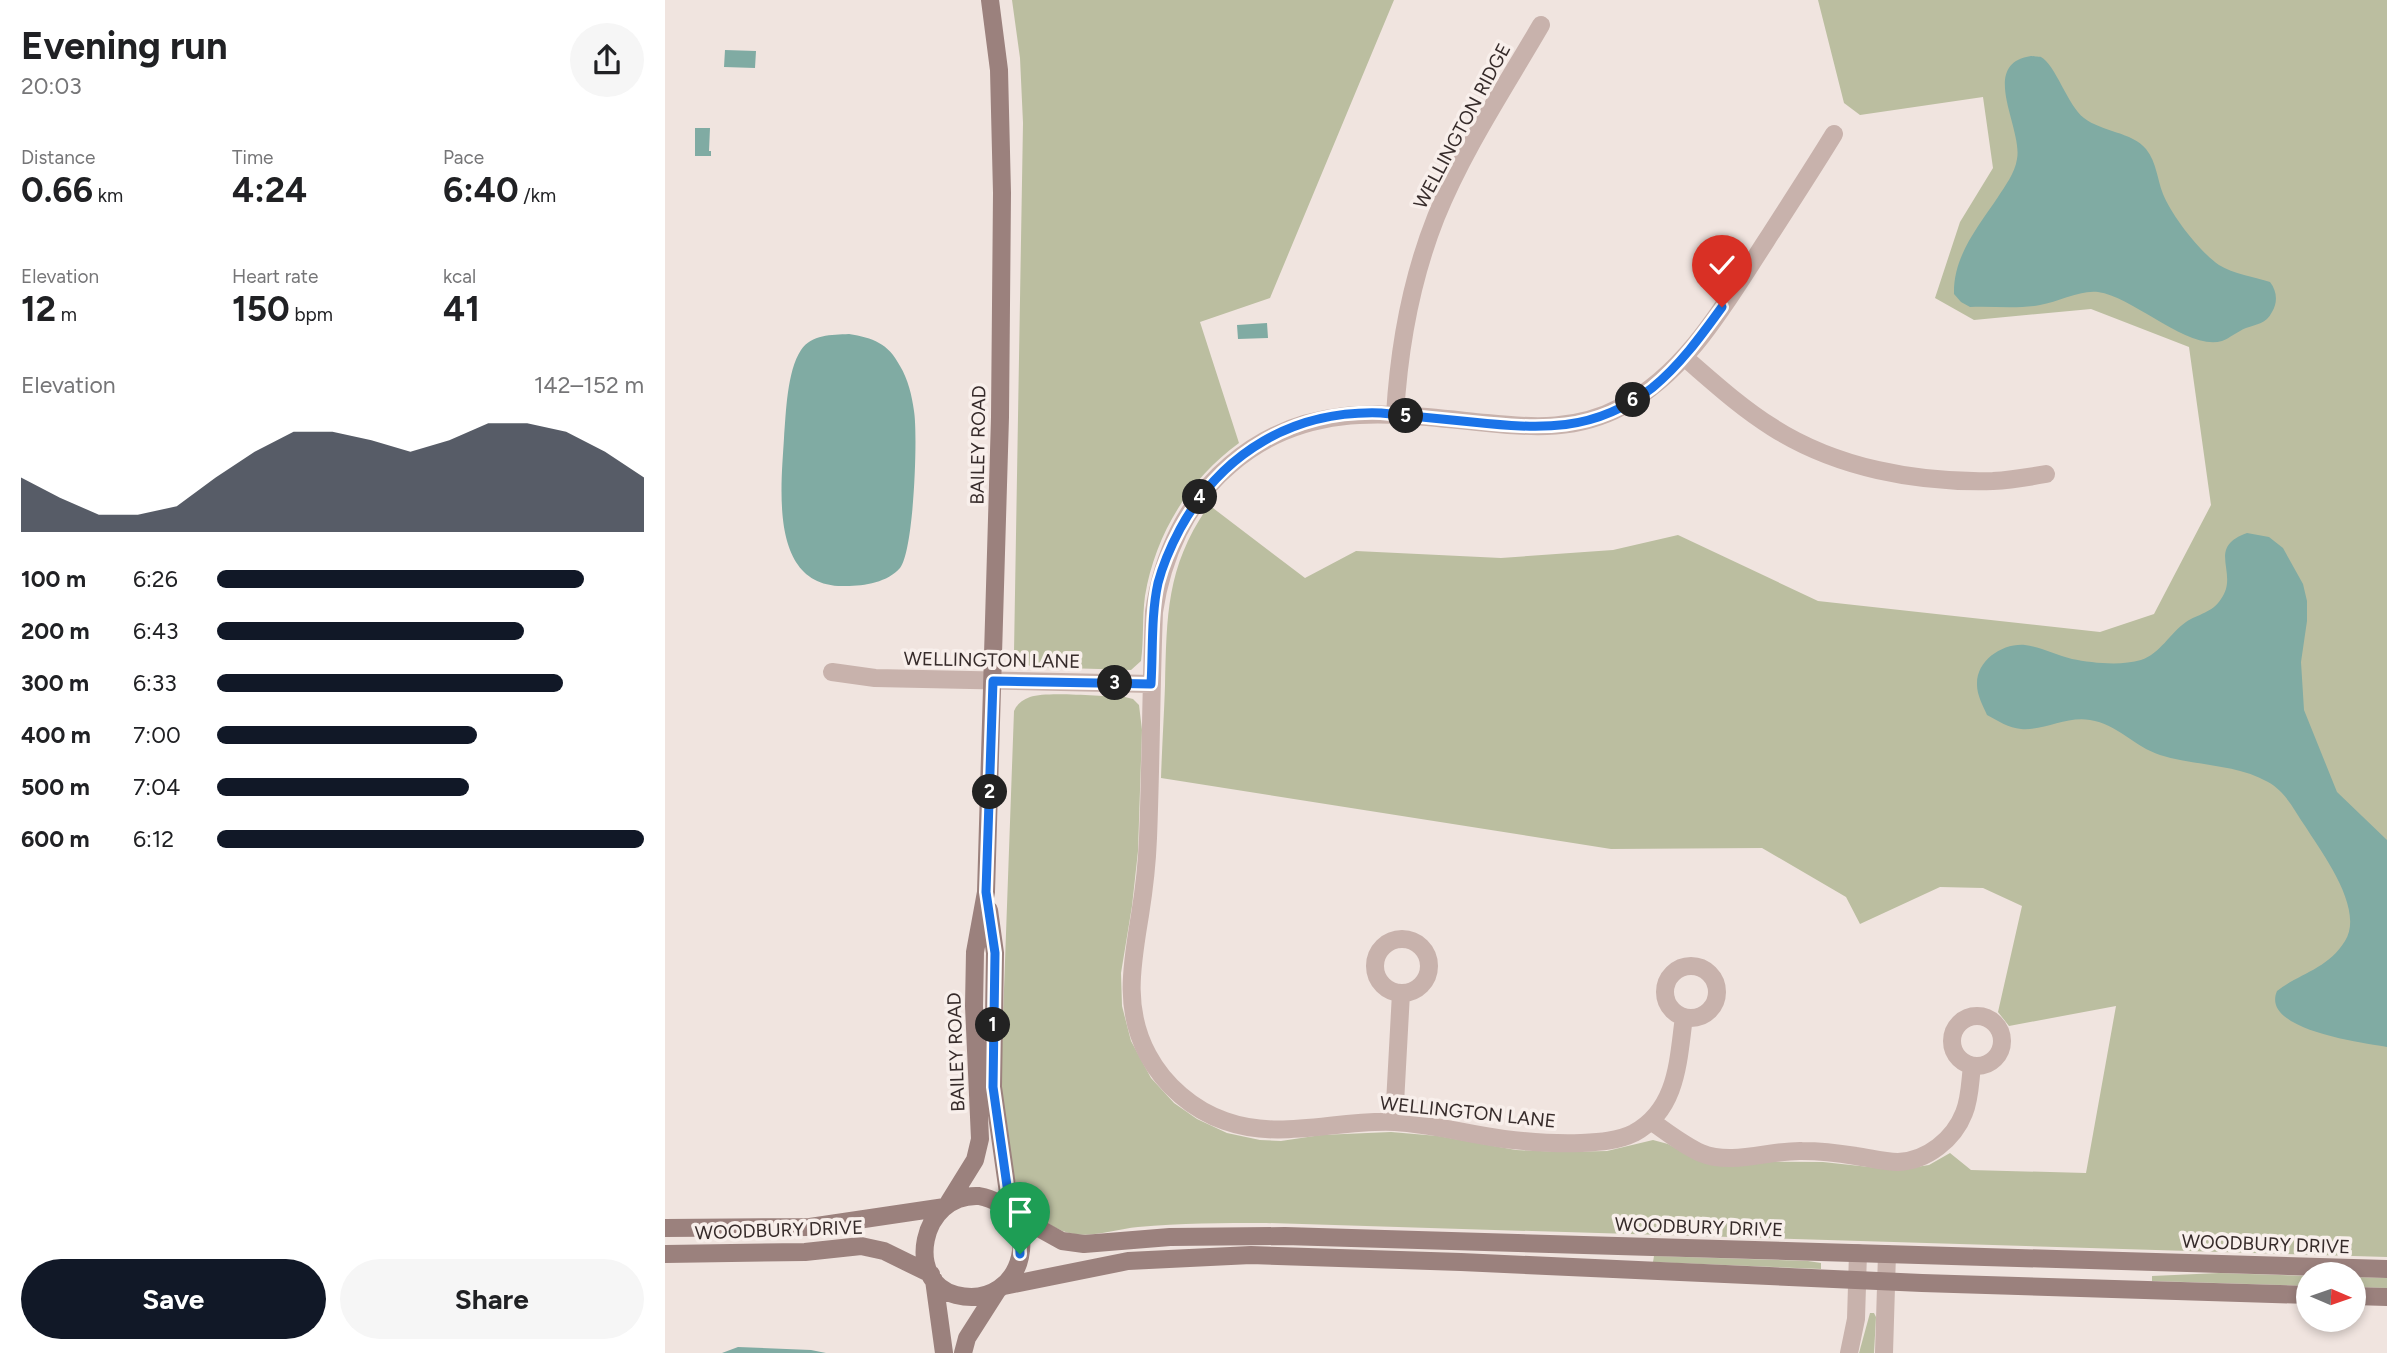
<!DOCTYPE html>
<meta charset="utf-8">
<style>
body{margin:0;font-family:Figtree,sans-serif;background:#f6f6f6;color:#202124;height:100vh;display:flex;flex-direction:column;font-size:26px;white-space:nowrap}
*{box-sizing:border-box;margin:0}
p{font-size:23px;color:#757577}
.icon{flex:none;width:38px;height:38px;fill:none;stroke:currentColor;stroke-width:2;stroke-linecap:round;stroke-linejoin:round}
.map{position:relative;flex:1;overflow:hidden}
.side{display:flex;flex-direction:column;background:#fff;width:665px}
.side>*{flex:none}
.needle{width:46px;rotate:92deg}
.controls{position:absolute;left:1631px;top:1262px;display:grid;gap:14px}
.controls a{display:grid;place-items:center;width:70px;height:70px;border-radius:50%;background:#fff;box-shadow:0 4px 10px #0003;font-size:35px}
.pin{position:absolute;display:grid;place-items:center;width:60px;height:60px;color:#fff;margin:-72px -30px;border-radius:50% 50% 50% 0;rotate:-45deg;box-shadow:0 0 7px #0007}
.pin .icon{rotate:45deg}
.km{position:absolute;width:35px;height:35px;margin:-18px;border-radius:50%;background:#222;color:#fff;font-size:19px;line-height:35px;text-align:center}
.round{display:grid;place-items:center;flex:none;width:74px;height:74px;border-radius:37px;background:#f6f6f6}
.headline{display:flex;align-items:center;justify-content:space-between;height:119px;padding:0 21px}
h1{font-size:38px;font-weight:700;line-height:52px}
.metrics{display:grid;grid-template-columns:repeat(3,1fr);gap:10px;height:119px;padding:7px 21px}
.metrics div{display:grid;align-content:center}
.metrics b{font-size:35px;font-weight:700}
.metrics small{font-size:19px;font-weight:400}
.metrics p{font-size:19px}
.chart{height:196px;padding:14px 21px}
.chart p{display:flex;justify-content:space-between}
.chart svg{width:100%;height:126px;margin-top:7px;fill:#111827;opacity:.7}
.action{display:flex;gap:14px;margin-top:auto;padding:14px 21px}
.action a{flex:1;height:80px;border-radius:42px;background:#111827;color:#fff;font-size:28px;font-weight:700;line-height:80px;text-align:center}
.action a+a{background:#f6f6f6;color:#202124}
ul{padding:0 21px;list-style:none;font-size:23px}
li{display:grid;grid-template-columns:112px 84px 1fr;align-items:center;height:52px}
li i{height:18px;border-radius:9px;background:#111827}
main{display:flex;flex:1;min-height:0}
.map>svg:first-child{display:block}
.green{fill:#bbbea0}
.water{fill:#80aba3}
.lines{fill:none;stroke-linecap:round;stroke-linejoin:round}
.street{stroke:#c8b2ac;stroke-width:18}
.secondary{stroke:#9b817d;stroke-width:18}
.route-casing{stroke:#fff;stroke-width:14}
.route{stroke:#1a73e8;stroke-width:9}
.labels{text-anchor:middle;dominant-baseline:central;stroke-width:7;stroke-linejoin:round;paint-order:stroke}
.street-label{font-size:19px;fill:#362b2a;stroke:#f8efeb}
</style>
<main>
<section class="side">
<div class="headline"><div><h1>Evening run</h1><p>20:03</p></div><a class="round"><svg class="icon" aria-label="share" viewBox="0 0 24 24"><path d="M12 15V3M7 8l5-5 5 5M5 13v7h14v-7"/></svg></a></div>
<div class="metrics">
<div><p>Distance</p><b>0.66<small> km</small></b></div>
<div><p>Time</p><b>4:24</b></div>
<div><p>Pace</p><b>6:40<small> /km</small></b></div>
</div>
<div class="metrics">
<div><p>Elevation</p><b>12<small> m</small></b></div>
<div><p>Heart rate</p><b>150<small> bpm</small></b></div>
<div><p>kcal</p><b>41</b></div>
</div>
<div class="chart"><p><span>Elevation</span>142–152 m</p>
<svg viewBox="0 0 160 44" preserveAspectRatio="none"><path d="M0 44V25L10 32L20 38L30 38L40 35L50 25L60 16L70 9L80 9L90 12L100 16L110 12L120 6L130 6L140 9L150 16L160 25V44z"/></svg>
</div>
<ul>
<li><b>100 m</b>6:26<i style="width:86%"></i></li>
<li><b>200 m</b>6:43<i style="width:72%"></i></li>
<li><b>300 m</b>6:33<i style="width:81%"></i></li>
<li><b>400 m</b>7:00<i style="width:61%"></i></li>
<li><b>500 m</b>7:04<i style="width:59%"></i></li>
<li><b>600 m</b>6:12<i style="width:100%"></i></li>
</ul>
<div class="action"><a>Save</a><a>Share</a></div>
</section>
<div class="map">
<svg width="1722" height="1353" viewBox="0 0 1722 1353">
<rect width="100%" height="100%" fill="#f0e4df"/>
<!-- green -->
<path class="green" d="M347,0H729L605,298L535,322L574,443C524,479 490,535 480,596C477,618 479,640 476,661L466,670L368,667L354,662L349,652L358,123L355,58Z
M1153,0H1722V1257L601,1223C558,1223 515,1223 473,1227C452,1229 429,1237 409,1234C389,1231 368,1214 358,1197C334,1158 331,1062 338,1017L349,711C352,704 357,700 365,697C384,691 437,697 460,697L468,699L474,705L477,730L473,851L467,906L456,973L457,1006L466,1041L486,1078L509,1103L532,1119L562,1133L595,1140L616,1141L656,1135L726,1132L773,1136L851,1150L898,1152L942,1151L988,1140L1003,1144L1034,1161L1158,1162L1232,1170L1264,1165L1285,1153L1306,1170L1421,1173L1451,1006L1344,1026L1333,1012L1357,906L1318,888L1275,887L1195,924L1181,897L1097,848L946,849L496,778C497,747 499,716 500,686C502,614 501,567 544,505L640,578L691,551L836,558L948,550L1013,535L1153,601L1435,632L1489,614L1546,505L1524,347L1426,309L1309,320L1270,298L1295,222L1328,168L1318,97L1195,115L1179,103Z
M989,1256L1143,1261L1156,1263V1269L988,1262Z
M1554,1273L1643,1276V1286L1487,1281V1276Z
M1689,1277L1722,1278V1288L1689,1287Z
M1205,1313H1209L1211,1317L1209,1353H1194Z"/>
<!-- water -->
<path class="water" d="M60,50L91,51L90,68L59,67Z
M1366,56C1366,56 1375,57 1376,57C1390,64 1403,106 1419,118C1437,132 1467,132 1481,149C1492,163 1492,179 1498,194C1507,216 1534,251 1554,265C1568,274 1590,277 1605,282C1612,291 1613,302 1607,312C1601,324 1592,324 1581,328C1573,331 1565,338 1557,341C1523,351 1469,297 1433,292C1414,290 1394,302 1375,305C1353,309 1328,306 1305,307L1296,302L1289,294C1288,256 1313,227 1333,197C1340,186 1350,173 1352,159C1358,128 1313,64 1366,56Z
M30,128H45L44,151H46V156H30Z
M602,323L603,338L573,339L572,325Z
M184,334C208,338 223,343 235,366C243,379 247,396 249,411C253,435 249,551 235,568C223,582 200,586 181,586C104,589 116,489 119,438C121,413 122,371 136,350C147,334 166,335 184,334Z
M1582,533L1604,537L1618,548L1638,584L1642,601V621L1636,662L1639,710L1672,792L1722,840V1047C1698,1043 1595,1030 1612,991C1635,973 1663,969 1680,941C1700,909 1657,853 1640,826C1629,810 1621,792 1603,782C1572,764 1530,766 1495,755C1470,747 1452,724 1425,720C1401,716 1379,731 1356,729C1344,728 1333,721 1322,715C1318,706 1312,695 1312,685C1311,660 1338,643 1360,645C1376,647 1391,655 1407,659C1427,663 1456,666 1476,660C1495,654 1505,633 1521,622C1533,614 1547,613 1556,599C1575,573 1540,548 1582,533Z
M73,1347L146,1350L161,1353H57Z"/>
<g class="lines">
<!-- street -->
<path class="street" d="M1019,357C1047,381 1075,407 1107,427C1171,468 1252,483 1328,481C1345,480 1364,477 1381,474
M730,415C734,347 746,280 771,217C798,150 840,87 876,25
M167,672L210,678L486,684
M710 966a27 27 0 1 1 54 0a27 27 0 1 1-54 0Z
M1000 992a26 26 0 1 1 52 0a26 26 0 1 1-52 0Z
M1287 1041a25 25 0 1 1 50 0a25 25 0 1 1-50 0Z
M1019,1017C1013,1060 1013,1109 969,1133C953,1141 934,1142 916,1143C890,1144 864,1142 839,1139C802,1134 767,1124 730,1122C672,1119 616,1141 560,1121C528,1110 499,1085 483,1055C458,1009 467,964 475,915C479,890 482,864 483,838C486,763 486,687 489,612C497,557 521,502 565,465C642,398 729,414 822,423C869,428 913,430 956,407C1022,373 1062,301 1101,241C1124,205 1147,170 1169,134
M986,1121C1002,1132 1018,1145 1036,1153C1067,1166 1105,1150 1137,1151C1155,1151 1173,1153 1191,1156C1205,1158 1219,1162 1233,1162C1262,1161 1289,1139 1299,1113C1305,1099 1305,1082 1307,1066
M729,1122L736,993
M1184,1353L1191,1319L1193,1253
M1219,1353L1222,1254"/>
<!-- secondary -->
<path class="secondary" d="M324,910L330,953L328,1087L346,1214
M314,1196C383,1209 362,1312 291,1295C239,1282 255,1193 314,1196Z
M284,1202L310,1160L315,1139L309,1006L310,952L321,892L335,417L337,193L334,70L325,0
M351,1219L370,1226L397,1241L419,1244L505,1237L620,1236L1722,1269
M0,1228L145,1227L280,1207
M0,1254L140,1252L196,1246L219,1251L266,1274
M269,1280L279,1353
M339,1286L463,1261L586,1255L796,1262L1257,1283L1643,1295
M1689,1296L1722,1297
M298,1353L302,1338L332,1291"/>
</g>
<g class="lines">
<defs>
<path id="route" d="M355,1254L354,1229L346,1214L328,1087L330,953L321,892L328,681L486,684C488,651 486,615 493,583C498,564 506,546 515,529C557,452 629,410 716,413C746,416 777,419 807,422C875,429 929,433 987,388C1015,365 1036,336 1057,307"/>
</defs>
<!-- route casing -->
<use href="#route" class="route-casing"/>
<!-- route -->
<use href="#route" class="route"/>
</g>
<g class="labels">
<!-- street labels -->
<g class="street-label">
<text transform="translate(797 126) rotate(-62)">WELLINGTON RIDGE</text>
<text transform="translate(313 445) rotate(-89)">BAILEY ROAD</text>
<text transform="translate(327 660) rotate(1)">WELLINGTON LANE</text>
<text transform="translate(291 1052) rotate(-92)">BAILEY ROAD</text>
<text transform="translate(803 1112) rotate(6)">WELLINGTON LANE</text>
<text transform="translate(1034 1227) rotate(2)">WOODBURY DRIVE</text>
<text transform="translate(114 1230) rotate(-2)">WOODBURY DRIVE</text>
<text transform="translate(1601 1244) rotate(2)">WOODBURY DRIVE</text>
</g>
</g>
</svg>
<div class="controls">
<a><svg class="needle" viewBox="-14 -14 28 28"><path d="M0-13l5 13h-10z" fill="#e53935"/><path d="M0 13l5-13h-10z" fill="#757577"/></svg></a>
</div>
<div class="pin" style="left:355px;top:1254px;background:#1e9e55"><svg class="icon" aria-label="arrive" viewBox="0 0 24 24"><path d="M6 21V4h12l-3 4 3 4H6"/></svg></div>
<div class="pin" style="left:1057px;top:307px;background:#d93025"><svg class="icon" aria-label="check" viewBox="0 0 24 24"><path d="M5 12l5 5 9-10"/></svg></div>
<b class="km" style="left:328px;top:1025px">1</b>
<b class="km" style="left:325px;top:792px">2</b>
<b class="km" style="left:450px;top:683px">3</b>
<b class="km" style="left:535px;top:497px">4</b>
<b class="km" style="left:741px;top:416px">5</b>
<b class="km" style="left:968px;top:400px">6</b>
</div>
</main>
